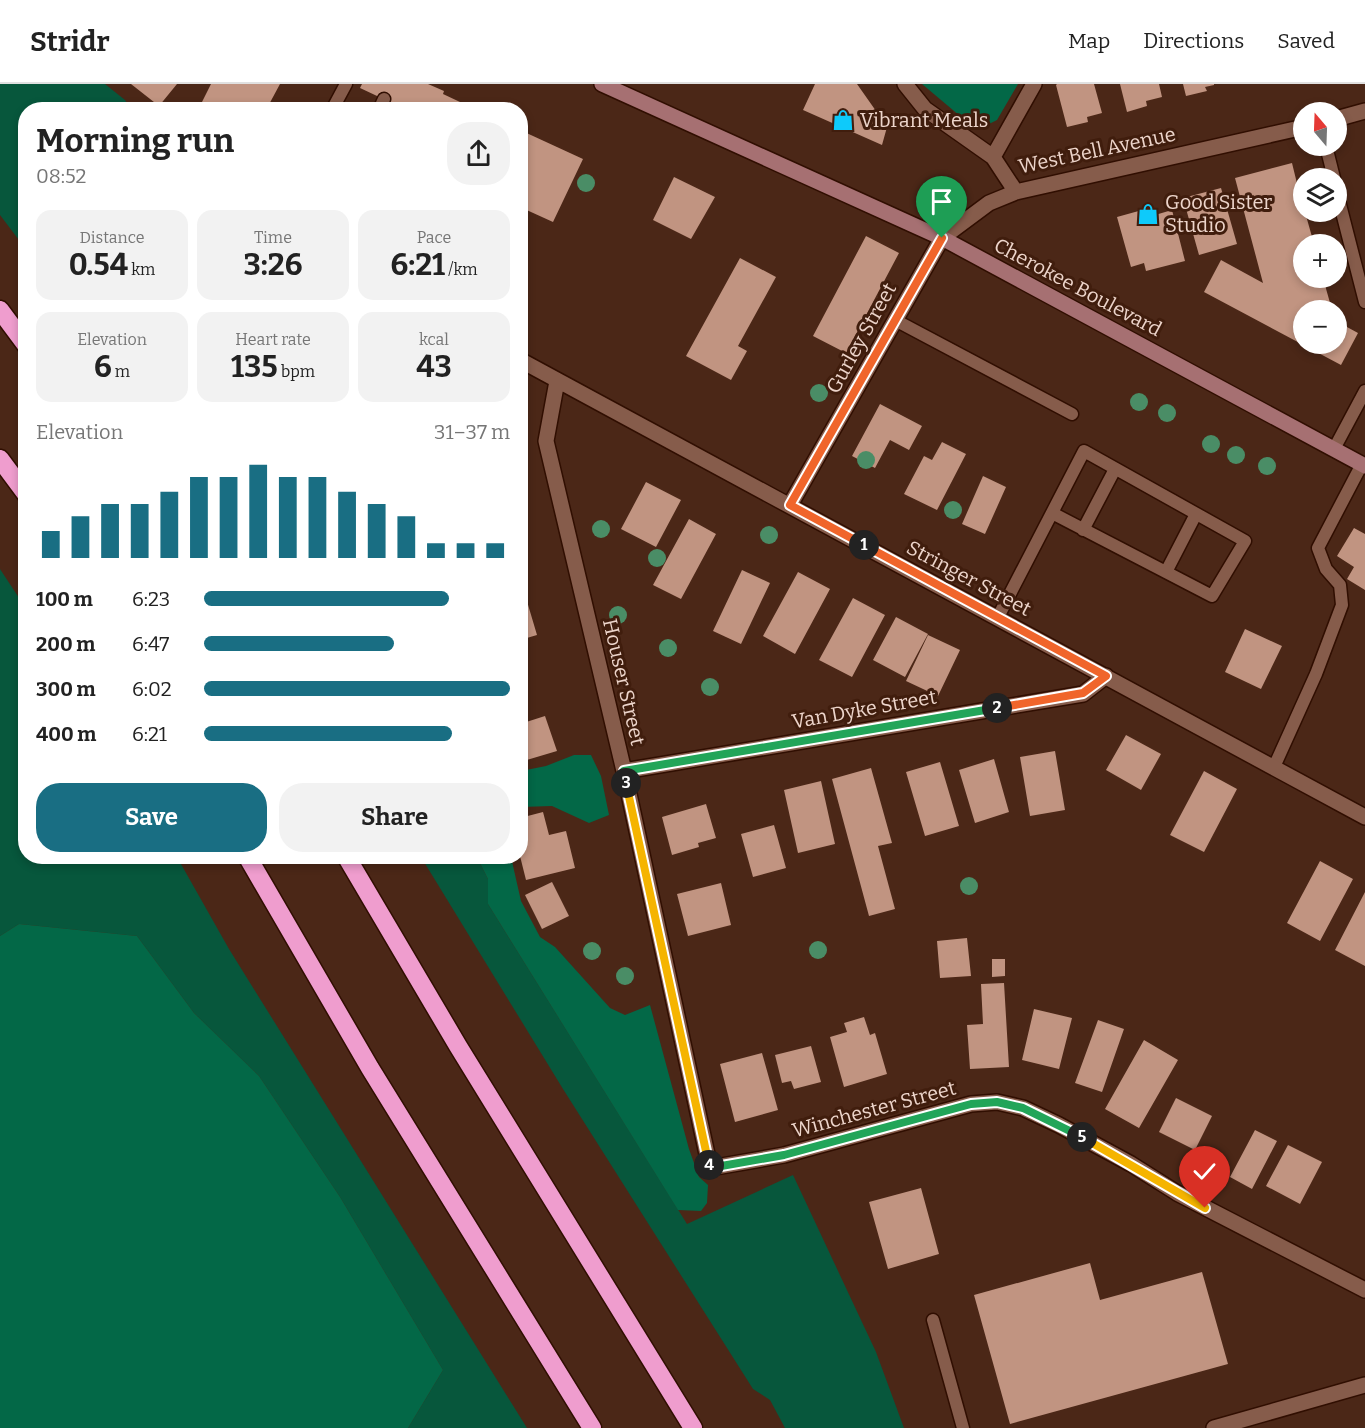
<!DOCTYPE html>
<meta charset="utf-8">
<style>
body{margin:0;font-family:Bitter,serif;background:#f2f2f2;color:#222;height:100vh;display:flex;flex-direction:column;font-size:22px;white-space:nowrap}
*{box-sizing:border-box;margin:0}
p{font-size:20px;color:#767676}
.icon{flex:none;width:33px;height:33px;fill:none;stroke:currentColor;stroke-width:2;stroke-linecap:round;stroke-linejoin:round}
.map{position:relative;flex:1;overflow:hidden}
.side{position:absolute;left:18px;top:18px;width:510px;height:762px;display:flex;flex-direction:column;background:#fff;border-radius:24px;box-shadow:0 3px 9px #0003}
.side>*{flex:none}
.needle{width:39px;rotate:341deg}
.fabs{position:absolute;left:1293px;top:18px;display:grid;gap:12px}
.fabs a{display:grid;place-items:center;width:54px;height:54px;border-radius:50%;background:#fff;box-shadow:0 3px 9px #0003;font-size:30px}
.pin{position:absolute;display:grid;place-items:center;width:51px;height:51px;color:#fff;margin:-62px -26px;border-radius:50% 50% 50% 0;rotate:-45deg;box-shadow:0 0 6px #0007}
.pin .icon{rotate:45deg}
.km{position:absolute;width:30px;height:30px;margin:-15px;border-radius:50%;background:#222;color:#fff;font-size:16px;line-height:30px;text-align:center}
.round{display:grid;place-items:center;flex:none;width:63px;height:63px;border-radius:24px;background:#f2f2f2}
.summary{display:flex;align-items:center;justify-content:space-between;height:102px;padding:0 18px}
h1{font-size:33px;font-weight:700;line-height:45px}
.metrics{display:grid;grid-template-columns:repeat(3,1fr);gap:9px;height:102px;padding:6px 18px}
.metrics div{display:grid;align-content:center;border-radius:15px;background:#f2f2f2;text-align:center}
.metrics b{font-size:30px;font-weight:700}
.metrics small{font-size:16px;font-weight:400}
.metrics p{font-size:16px}
.chart{height:168px;padding:12px 18px}
.chart p{display:flex;justify-content:space-between}
.chart svg{width:100%;height:108px;margin-top:6px;stroke:#196e83;stroke-width:6}
.button{display:flex;gap:12px;margin-top:auto;padding:12px 18px}
.button a{flex:1;height:69px;border-radius:24px;background:#196e83;color:#fff;font-size:24px;font-weight:700;line-height:69px;text-align:center}
.button a+a{background:#f2f2f2;color:#222}
ul{padding:0 18px;list-style:none;font-size:20px}
li{display:grid;grid-template-columns:96px 72px 1fr;align-items:center;height:45px}
li i{height:15px;border-radius:8px;background:#196e83}
header{display:flex;align-items:center;gap:36px;box-sizing:border-box;height:84px;padding:0 30px;background:#fff;border-bottom:2px solid #e0e0e0}
header strong{font-size:28px}
nav{display:flex;gap:33px;margin-inline-start:auto;font-size:21px}
.map>svg:first-child{display:block}
.green{fill:#07573c}
.forest{fill:#036847}
.building{fill:#c19481}
.lines{fill:none;stroke-linecap:round;stroke-linejoin:round}
.service-casing{stroke:#300e01;stroke-width:15}
.minor-casing{stroke:#300e01;stroke-width:18}
.secondary-casing{stroke:#300e01;stroke-width:18}
.motorway-casing{stroke:#300e01;stroke-width:21}
.service{stroke:#865c4b;stroke-width:12}
.minor{stroke:#865c4b;stroke-width:15}
.secondary{stroke:#a67072;stroke-width:15}
.motorway{stroke:#ef9dce;stroke-width:18}
.tree{fill:#4a8d66}
.split-1-casing{stroke:#fff;stroke-width:12}
.split-2-casing{stroke:#fff;stroke-width:12}
.split-3-casing{stroke:#fff;stroke-width:12}
.split-4-casing{stroke:#fff;stroke-width:12}
.split-5-casing{stroke:#fff;stroke-width:12}
.split-6-casing{stroke:#fff;stroke-width:12}
.split-1{stroke:#f0652b;stroke-width:8}
.split-2{stroke:#f0652b;stroke-width:8}
.split-3{stroke:#22a559;stroke-width:8}
.split-4{stroke:#f5b400;stroke-width:8}
.split-5{stroke:#22a559;stroke-width:8}
.split-6{stroke:#f5b400;stroke-width:8}
.labels{text-anchor:middle;dominant-baseline:central;stroke-width:6;stroke-linejoin:round;paint-order:stroke}
.poi-label{font-size:20px;fill:#edd5cb;stroke:#401d0d;text-anchor:start}
.street-label{font-size:20px;fill:#edd5cb;stroke:#401d0d}
</style>
<header>
<strong>Stridr</strong>
<nav><a>Map</a><a>Directions</a><a>Saved</a></nav>
</header>
<div class="map">
<svg width="1365" height="1344" viewBox="0 0 1365 1344">
<rect width="100%" height="100%" fill="#4b2717"/>
<!-- green -->
<path class="green" d="M0,0H105L125,16L131,25L26,26L25,164L0,131Z
M0,485L25,523L26,772L177,773L229,865L527,1344H408L443,1286L340,1113L259,992L194,929L137,852L19,840L0,852Z
M421,773H477L488,795V820L687,1140L793,1091L876,1268L904,1344H785L770,1316L753,1305L563,1005Z"/>
<!-- forest -->
<path class="forest" d="M922,0H1018L997,36L983,43L960,32Z
M574,671H591L601,692L609,731L589,739L552,722L521,723V687L546,682Z
M477,773H511L521,817L540,853L555,863L610,924L625,931L650,921L689,1065L699,1093L708,1101L707,1119L701,1127L678,1126L488,820V795Z
M19,840L137,852L194,929L259,992L340,1113L443,1286L408,1344H0V852Z"/>
<!-- building -->
<path class="building" d="M131,0H177L159,22Z
M211,0H280L266,26H198Z
M362,0H428L444,7L443,10L477,26H407L360,4Z
M815,0H857L876,27L889,36L882,61L803,26Z
M1057,0H1094L1102,29L1087,33L1088,38L1067,43L1056,1Z
M1120,0H1159L1162,13L1146,17L1147,22L1127,28Z
M1183,0H1214V1L1205,3L1207,7L1186,12Z
M520,46L583,75L553,138L520,123Z
M1292,79L1304,128H1305L1314,160H1304V194H1323L1332,226H1304V260H1336V237L1358,249L1341,281L1204,208L1221,176L1263,199L1235,94Z
M674,93L715,113L691,155L653,136Z
M1221,104L1237,160L1199,171L1183,114Z
M1153,123L1155,131L1172,126L1185,177L1146,187L1144,179L1131,183L1117,133Z
M866,152L899,169L846,269L813,252Z
M740,174L776,193L738,262L747,267L731,296L686,272Z
M880,320L922,342L909,366L890,356L875,384L852,372Z
M942,358L966,370L937,426L904,410L924,372L932,376Z
M983,392L1006,403L985,450L962,440Z
M646,398L681,416L656,463L621,445Z
M689,435L716,450L681,515L653,501Z
M1354,444L1365,450V506L1347,495L1354,483L1337,472Z
M742,486L770,499L741,560L713,547Z
M798,488L830,505L795,570L763,552Z
M526,514L537,551L520,556V516Z
M853,514L885,531L852,593L819,576Z
M896,533L928,550L905,593L873,576Z
M1245,545L1282,562L1261,605L1225,588Z
M928,551L960,566L938,612L906,597Z
M545,632L557,667L520,678V640Z
M1126,651L1161,670L1141,706L1106,686Z
M1055,667L1065,726L1030,732L1020,673Z
M994,675L1009,728L975,739L959,686Z
M940,678L959,742L925,752L906,688Z
M871,684L892,759L878,762L895,825L869,832L832,695Z
M1204,687L1237,705L1204,768L1170,751Z
M821,697L835,760L798,769L784,706Z
M706,720L716,754L698,759L699,763L672,771L662,733Z
M543,728L549,751L566,747L575,784L526,796L520,772V734Z
M774,741L786,784L753,793L741,750Z
M1320,777L1353,795L1320,857L1287,839Z
M552,798L569,832L542,845L525,811Z
M721,799L731,841L688,852L677,810Z
M1365,808V882L1335,866Z
M967,854L971,892L940,894L937,857Z
M992,875H1005V892L992,893Z
M1004,899L1009,983L970,985L967,941L983,940L981,900Z
M1034,925L1072,934L1059,985L1022,976Z
M864,933L870,951L875,949L887,990L844,1003L830,953L847,948L844,939Z
M1098,936L1124,945L1102,1008L1075,999Z
M1144,956L1178,976L1139,1044L1105,1025Z
M811,962L821,998L794,1005L791,997L782,999L775,971Z
M762,969L778,1026L735,1038L720,980Z
M1176,1014L1212,1032L1195,1066L1159,1048Z
M1255,1046L1277,1057L1252,1105L1230,1093Z
M1288,1061L1322,1078L1300,1120L1266,1102Z
M921,1104L939,1170L888,1185L869,1118Z
M1090,1179L1100,1216L1202,1188L1228,1280L1010,1340L974,1211Z"/>
<g class="lines">
<defs>
<path id="service" d="M332,26L346,0
M379,26L384,15
M1326,62L1334,94
M1336,105L1365,218
M895,236L1072,330
M1334,365L1365,307
M1083,446L1115,385
M1166,488L1196,430
M998,533L1084,367L1245,457L1212,512L1052,429
M1274,683L1316,590L1342,521L1340,501L1326,485L1318,464L1362,380
M933,1236L963,1344"/>
<path id="minor" d="M905,0L925,25L993,73L1016,108
M1336,35L1365,27
M993,73L1034,0
M520,276L1365,733
M557,297L546,357L624,687L710,1084L784,1071L971,1020L997,1018L1023,1024L1059,1041L1131,1080L1177,1109L1365,1206
M790,421L942,154L989,119L1016,108L1304,43
M624,687L1083,610L1106,592
M1214,1344L1365,1301"/>
<path id="secondary" d="M602,0L942,154L1365,382"/>
<path id="motorway" d="M0,226L26,261
M0,375L26,410
M247,772L370,984L592,1344
M346,772L458,962L693,1344"/>
</defs>
<!-- service casing -->
<use href="#service" class="service-casing"/>
<!-- minor casing -->
<use href="#minor" class="minor-casing"/>
<!-- secondary casing -->
<use href="#secondary" class="secondary-casing"/>
<!-- motorway casing -->
<use href="#motorway" class="motorway-casing"/>
<!-- service -->
<use href="#service" class="service"/>
<!-- minor -->
<use href="#minor" class="minor"/>
<!-- secondary -->
<use href="#secondary" class="secondary"/>
<!-- motorway -->
<use href="#motorway" class="motorway"/>
</g>
<!-- trees -->
<g class="tree">
<circle cx="586" cy="99" r="9"/>
<circle cx="819" cy="309" r="9"/>
<circle cx="1139" cy="318" r="9"/>
<circle cx="1167" cy="329" r="9"/>
<circle cx="1211" cy="360" r="9"/>
<circle cx="1236" cy="371" r="9"/>
<circle cx="866" cy="376" r="9"/>
<circle cx="1267" cy="382" r="9"/>
<circle cx="953" cy="426" r="9"/>
<circle cx="601" cy="445" r="9"/>
<circle cx="769" cy="451" r="9"/>
<circle cx="657" cy="474" r="9"/>
<circle cx="618" cy="531" r="9"/>
<circle cx="668" cy="564" r="9"/>
<circle cx="710" cy="603" r="9"/>
<circle cx="969" cy="802" r="9"/>
<circle cx="818" cy="866" r="9"/>
<circle cx="592" cy="867" r="9"/>
<circle cx="625" cy="892" r="9"/>
</g>
<g class="lines">
<defs>
<path id="split-1" d="M864,461L790,421L942,154"/>
<path id="split-2" d="M864,461L1106,592L1083,609L997,624"/>
<path id="split-3" d="M626,699L624,687L997,624"/>
<path id="split-4" d="M626,699L709,1081"/>
<path id="split-5" d="M709,1081L710,1084L784,1071L971,1020L997,1018L1023,1024L1082,1053"/>
<path id="split-6" d="M1082,1053L1205,1124"/>
</defs>
<!-- split-1 casing -->
<use href="#split-1" class="split-1-casing"/>
<!-- split-2 casing -->
<use href="#split-2" class="split-2-casing"/>
<!-- split-3 casing -->
<use href="#split-3" class="split-3-casing"/>
<!-- split-4 casing -->
<use href="#split-4" class="split-4-casing"/>
<!-- split-5 casing -->
<use href="#split-5" class="split-5-casing"/>
<!-- split-6 casing -->
<use href="#split-6" class="split-6-casing"/>
<!-- split-1 -->
<use href="#split-1" class="split-1"/>
<!-- split-2 -->
<use href="#split-2" class="split-2"/>
<!-- split-3 -->
<use href="#split-3" class="split-3"/>
<!-- split-4 -->
<use href="#split-4" class="split-4"/>
<!-- split-5 -->
<use href="#split-5" class="split-5"/>
<!-- split-6 -->
<use href="#split-6" class="split-6"/>
</g>
<!-- icons -->
<defs>
<symbol id="shop-bare" viewBox="-9 -9 18 18"><path d="M-5-2.5h2.3a2.7 3.5 0 0 1 5.4 0H5L5.5 6h-11ZM-1.5-2.5h3a1.5 2.3 0 0 0-3 0Z" fill="#0ecafa" stroke="#401d0d" stroke-width="2.5" paint-order="stroke"/></symbol>
</defs>
<g fill-rule="evenodd">
<use href="#shop-bare" x="828" y="21" width="30" height="30"/>
<use href="#shop-bare" x="1133" y="115" width="30" height="30"/>
</g>
<g class="labels">
<!-- poi labels -->
<g class="poi-label">
<text x="860" y="36">Vibrant Meals</text>
<text x="1165" y="118">Good Sister<tspan x="1165" dy="23">Studio</tspan></text>
</g>
<!-- street labels -->
<g class="street-label">
<text transform="translate(1097 66) rotate(-12)">West Bell Avenue</text>
<text transform="translate(1078 203) rotate(28)">Cherokee Boulevard</text>
<text transform="translate(861 254) rotate(-61)">Gurley Street</text>
<text transform="translate(969 494) rotate(28)">Stringer Street</text>
<text transform="translate(624 598) rotate(77)">Houser Street</text>
<text transform="translate(864 625) rotate(-10)">Van Dyke Street</text>
<text transform="translate(874 1025) rotate(-15)">Winchester Street</text>
</g>
</g>
</svg>
<div class="fabs">
<a><svg class="needle" viewBox="-14 -14 28 28"><path d="M0-13l5 13h-10z" fill="#e53935"/><path d="M0 13l5-13h-10z" fill="#767676"/></svg></a>
<a><svg class="icon" aria-label="layers" viewBox="0 0 24 24"><path d="M12 4l9 5-9 5-9-5zM3 14l9 5 9-5"/></svg></a>
<a>+</a>
<a>−</a>
</div>
<div class="pin" style="left:942px;top:154px;background:#1e9e55"><svg class="icon" aria-label="arrive" viewBox="0 0 24 24"><path d="M6 21V4h12l-3 4 3 4H6"/></svg></div>
<div class="pin" style="left:1205px;top:1124px;background:#d93025"><svg class="icon" aria-label="check" viewBox="0 0 24 24"><path d="M5 12l5 5 9-10"/></svg></div>
<b class="km" style="left:864px;top:461px">1</b>
<b class="km" style="left:997px;top:624px">2</b>
<b class="km" style="left:626px;top:699px">3</b>
<b class="km" style="left:709px;top:1081px">4</b>
<b class="km" style="left:1082px;top:1053px">5</b>
<section class="side">
<div class="summary"><div><h1>Morning run</h1><p>08:52</p></div><a class="round"><svg class="icon" aria-label="share" viewBox="0 0 24 24"><path d="M12 15V3M7 8l5-5 5 5M5 13v7h14v-7"/></svg></a></div>
<div class="metrics">
<div><p>Distance</p><b>0.54<small> km</small></b></div>
<div><p>Time</p><b>3:26</b></div>
<div><p>Pace</p><b>6:21<small> /km</small></b></div>
</div>
<div class="metrics">
<div><p>Elevation</p><b>6<small> m</small></b></div>
<div><p>Heart rate</p><b>135<small> bpm</small></b></div>
<div><p>kcal</p><b>43</b></div>
</div>
<div class="chart"><p><span>Elevation</span>31–37 m</p>
<svg viewBox="0 0 160 44" preserveAspectRatio="none"><path d="M5 44V33M15 44V27M25 44V22M35 44V22M45 44V17M55 44V11M65 44V11M75 44V6M85 44V11M95 44V11M105 44V17M115 44V22M125 44V27M135 44V38M145 44V38M155 44V38"/></svg>
</div>
<ul>
<li><b>100 m</b>6:23<i style="width:80%"></i></li>
<li><b>200 m</b>6:47<i style="width:62%"></i></li>
<li><b>300 m</b>6:02<i style="width:100%"></i></li>
<li><b>400 m</b>6:21<i style="width:81%"></i></li>
</ul>
<div class="button"><a>Save</a><a>Share</a></div>
</section>
</div>
